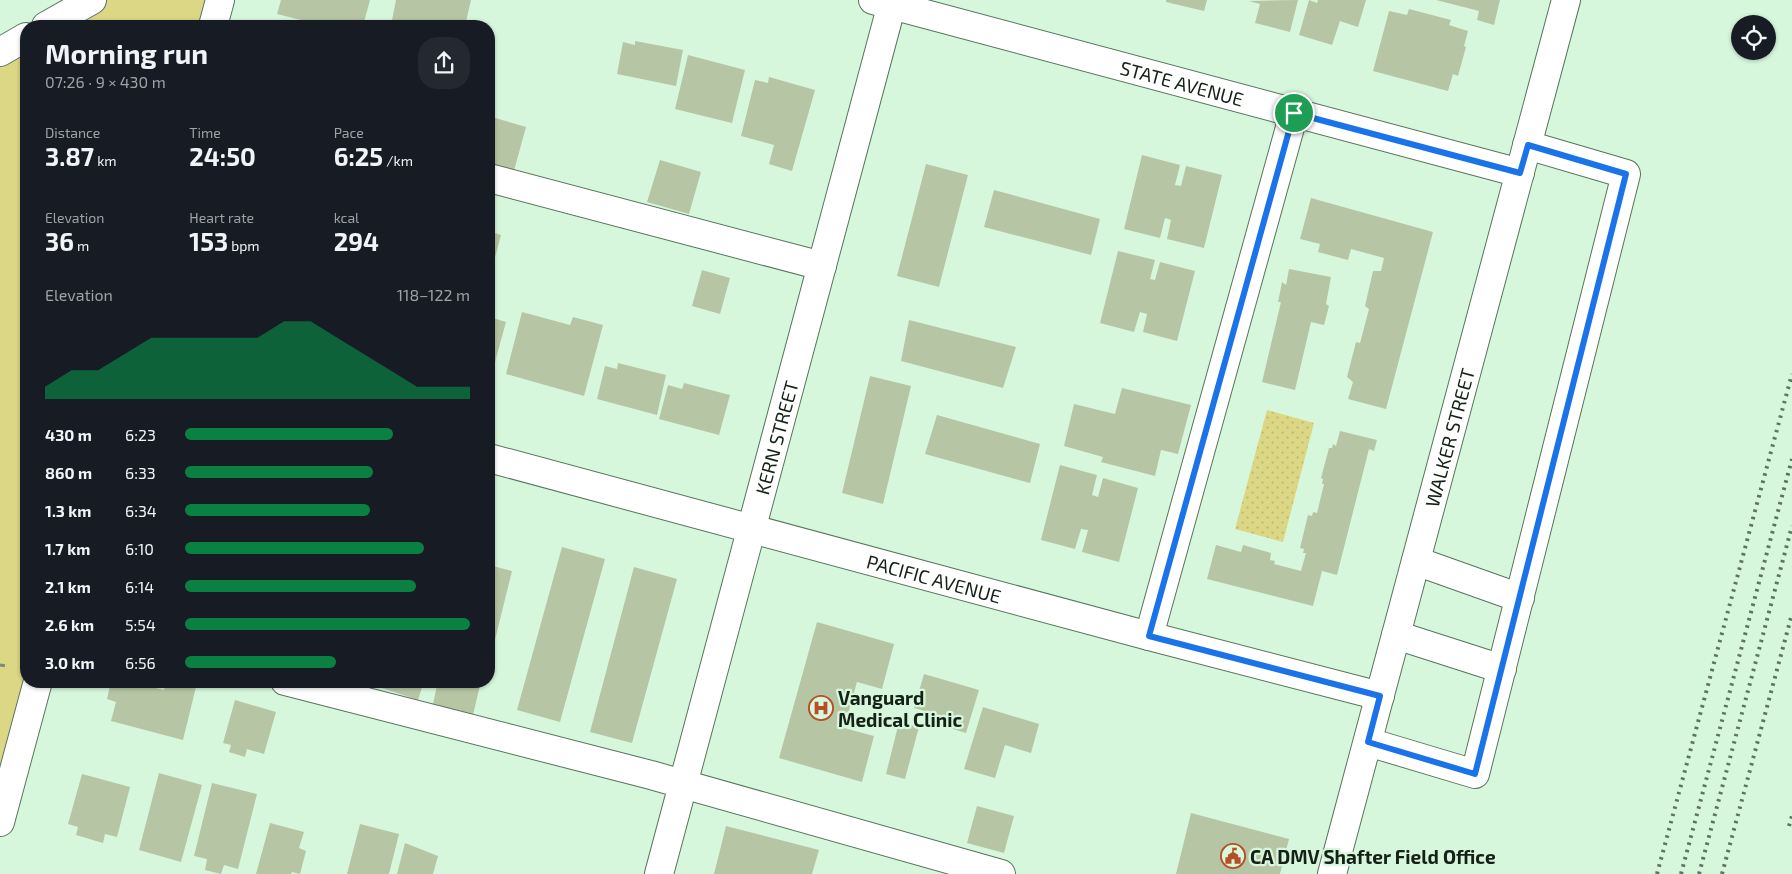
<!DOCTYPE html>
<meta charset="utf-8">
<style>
body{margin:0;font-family:"Exo 2",sans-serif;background:#242831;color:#f1f3f6;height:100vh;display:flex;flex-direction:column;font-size:19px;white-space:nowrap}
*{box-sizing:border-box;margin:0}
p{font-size:16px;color:#9ea1a6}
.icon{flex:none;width:28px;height:28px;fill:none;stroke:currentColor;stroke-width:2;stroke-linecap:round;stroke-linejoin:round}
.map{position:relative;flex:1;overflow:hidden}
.details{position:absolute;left:20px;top:20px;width:475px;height:668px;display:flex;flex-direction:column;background:#171b24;border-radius:20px;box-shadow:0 1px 4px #0004}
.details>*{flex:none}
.buttons{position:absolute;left:1731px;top:15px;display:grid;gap:10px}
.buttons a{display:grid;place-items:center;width:45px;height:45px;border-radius:50%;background:#171b24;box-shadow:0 1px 4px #0004;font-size:25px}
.pin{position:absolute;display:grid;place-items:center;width:42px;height:42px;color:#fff;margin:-21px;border:2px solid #fff;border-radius:50%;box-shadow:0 1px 5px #0007}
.round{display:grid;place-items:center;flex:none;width:52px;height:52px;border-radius:20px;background:#242831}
.headline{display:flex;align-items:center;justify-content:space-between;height:85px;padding:0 25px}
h1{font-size:28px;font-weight:700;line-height:38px}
.figures{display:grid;grid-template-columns:repeat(3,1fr);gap:8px;height:85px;padding:5px 25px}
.figures div{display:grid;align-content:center}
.figures b{font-size:25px;font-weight:700}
.figures small{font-size:14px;font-weight:400}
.figures p{font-size:14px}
.chart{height:140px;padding:10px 25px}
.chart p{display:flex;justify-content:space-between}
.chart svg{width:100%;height:90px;margin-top:5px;fill:#0b8043;opacity:.7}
ul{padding:0 25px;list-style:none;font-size:16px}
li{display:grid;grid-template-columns:80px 60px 1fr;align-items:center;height:38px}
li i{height:12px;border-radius:6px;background:#0b8043}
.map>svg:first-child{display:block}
.grass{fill:url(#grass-dots)}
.park{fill:#dbd784}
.building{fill:#b6c6a4}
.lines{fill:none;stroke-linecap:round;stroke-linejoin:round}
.minor-casing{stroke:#58745d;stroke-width:30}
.path{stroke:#778d7a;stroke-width:3;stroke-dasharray:5 2.5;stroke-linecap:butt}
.minor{stroke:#fff;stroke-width:28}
.rail{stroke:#5f7362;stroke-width:4;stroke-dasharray:2.5 5;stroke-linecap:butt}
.route-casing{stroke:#fff;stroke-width:10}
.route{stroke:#1a73e8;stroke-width:6}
.labels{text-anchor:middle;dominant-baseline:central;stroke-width:4.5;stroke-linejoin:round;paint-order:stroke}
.street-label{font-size:19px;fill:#152117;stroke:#d7f7dc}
.poi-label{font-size:19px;font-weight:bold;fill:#152117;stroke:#d7f7dc;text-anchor:start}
</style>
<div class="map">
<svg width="1792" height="874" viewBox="0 0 1792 874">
<defs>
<pattern id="grass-dots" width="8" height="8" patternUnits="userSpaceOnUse" patternTransform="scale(1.25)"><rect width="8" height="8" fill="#dbd784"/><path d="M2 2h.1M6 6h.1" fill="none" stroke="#bbb871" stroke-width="1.8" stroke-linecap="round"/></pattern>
</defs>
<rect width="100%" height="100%" fill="#d7f7dc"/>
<!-- grass -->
<path class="grass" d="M1267,410L1314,423L1283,542L1235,529Z"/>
<!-- park -->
<path class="park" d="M92,0H220L213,26H46Z
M26,37V681L0,822V52Z"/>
<!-- building -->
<path class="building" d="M281,0H370L363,26H304L305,21L277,14Z
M396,0H471L465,26L434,20L433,26H382L383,23L391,25Z
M1166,0H1207L1204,11L1166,2Z
M1298,0L1290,32L1255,23L1260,4L1249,1Z
M1309,0L1317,3L1318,0H1366L1358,27L1340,21L1332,45L1299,35Z
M1436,0H1500L1494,25L1477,20L1479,11Z
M1409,9L1451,20L1449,25L1468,31L1464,46L1466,47L1458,76L1453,74L1448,91L1373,71L1389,11L1407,15Z
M635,41L683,50L676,86L617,74L623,42L635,45Z
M688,55L745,70L732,123L675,109Z
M769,77L815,90L792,171L769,164L774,145L741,136L755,80L768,83Z
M492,117L526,127L512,178L489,171V128Z
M1142,155L1180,165L1175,185L1181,186L1186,166L1222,175L1204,248L1167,239L1171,220L1165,218L1160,238L1124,229Z
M660,160L701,172L689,214L647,202Z
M926,164L968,175L939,287L897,276Z
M994,190L1100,219L1091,255L984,227Z
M1311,198L1433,232L1386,409L1348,399L1353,382L1347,377L1356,342L1360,343L1369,309L1365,306L1373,271H1381L1384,258L1351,249L1348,260L1318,252L1320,244L1300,239Z
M489,231L501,235L493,265L489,264Z
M1118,251L1155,260L1150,279L1155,280L1160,262L1195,271L1177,341L1143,332L1147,314L1140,312L1134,332L1100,323Z
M1289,269L1331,277L1326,304L1329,306L1324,325L1311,322L1295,390L1262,382L1281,302H1278L1282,282L1286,285Z
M702,270L730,278L720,314L692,306Z
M522,312L570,325L573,317L603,325L584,396L506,374Z
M489,317L506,322L495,362L489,360Z
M909,320L1016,347L1003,388L901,361Z
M618,363L666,375L657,415L597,399L605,366L617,369Z
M870,376L911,386L883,504L842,493Z
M684,383L730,395L719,435L659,419L668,385L682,389Z
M1122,388L1191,405L1178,454L1161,450L1155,476L1101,462L1103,457L1064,446L1074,404L1115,414Z
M937,415L1040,444L1030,483L925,454Z
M1340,431L1377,440L1374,451L1369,449L1337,575L1322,571L1313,606L1207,579L1216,545L1241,552L1243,545L1271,553L1270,560L1275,561L1274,564L1301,571L1306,553H1303L1304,549L1300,548L1308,515L1312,516L1313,512L1317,513L1324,484H1322L1323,479L1321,478L1329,448H1332L1333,444L1336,446Z
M1060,465L1097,475L1092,495L1098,497L1103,478L1138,488L1119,562L1082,552L1088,530L1081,529L1075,549L1041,540Z
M562,547L605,559L560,722L517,710Z
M489,565L512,571L491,656H489Z
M634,567L677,579L632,743L590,732Z
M817,622L894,644L882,689L857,682L844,728L874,736L862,782L779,758Z
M924,674L979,690L966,733L943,726L946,717L914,708Z
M111,681H128L164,690L166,681H176L196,687L183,740L111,721L116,702L107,699Z
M384,681H424L418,700L382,688Z
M438,681H481L473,715L433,704Z
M235,700L276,712L264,754L247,749L245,757L229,752L231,745L223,743Z
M983,707L1039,724L1031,753L1005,745L995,778L964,769Z
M899,722L919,727L905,779L886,774Z
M159,773L202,785L181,862L139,850Z
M82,774L130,787L117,837L105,834L103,843L76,835L78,827L68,824Z
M212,783L257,794L238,869L224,865L221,874L205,870L207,859L194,856Z
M977,806L1014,816L1004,853L967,843Z
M1191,813L1289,839L1280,874H1176Z
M270,823L304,832L299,848L306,851L300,874L292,872L291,874H256Z
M360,824L399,834L389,874H347Z
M726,826L819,850L812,874H714Z
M405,843L438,856L433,874H397Z"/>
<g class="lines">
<defs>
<g id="minor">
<path id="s1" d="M873,0L1520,173"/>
<path d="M46,26L92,0"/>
<path d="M213,26L220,0"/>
<path d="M0,52L26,37"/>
<path d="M489,178L822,266"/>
<path id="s2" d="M489,458L1149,636L1380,696"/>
<path d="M1416,561L1520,598"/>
<path d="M1396,635L1502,669"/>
<path d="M1149,636L1294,113"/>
<path d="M285,681L651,775L1001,874"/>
<path d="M1368,742L1475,774L1626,174L1527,145"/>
<path d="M0,822L38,681"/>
<path id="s3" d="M659,874L893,0"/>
<path id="s4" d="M1332,874L1566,0"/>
</g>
</defs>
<!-- minor casing -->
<use href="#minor" class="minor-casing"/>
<!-- path -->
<path class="path" d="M0,665L6,666"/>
<!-- minor -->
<use href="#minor" class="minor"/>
<!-- rail -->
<path class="rail" d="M1789,826L1792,816
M1657,874L1792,374
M1681,874L1792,459
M1699,874L1792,526
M1722,874L1792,614"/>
</g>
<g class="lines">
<defs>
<path id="route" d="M1294,113L1520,173L1528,145L1626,174L1475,774L1368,742L1380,696L1149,636Z"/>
</defs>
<!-- route casing -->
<use href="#route" class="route-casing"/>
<!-- route -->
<use href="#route" class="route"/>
</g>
<!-- icons -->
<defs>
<symbol id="hospital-ring" viewBox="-11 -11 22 22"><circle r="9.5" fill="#d7f7dc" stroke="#b54f25" stroke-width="1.5"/><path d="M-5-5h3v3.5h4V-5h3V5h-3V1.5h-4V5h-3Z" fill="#b54f25"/></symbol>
<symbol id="civic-ring" viewBox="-11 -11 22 22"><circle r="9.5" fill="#d7f7dc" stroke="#b54f25" stroke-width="1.5"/><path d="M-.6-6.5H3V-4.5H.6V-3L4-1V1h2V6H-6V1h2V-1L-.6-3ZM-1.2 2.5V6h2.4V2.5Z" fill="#b54f25"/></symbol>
</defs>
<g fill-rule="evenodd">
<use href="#hospital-ring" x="807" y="694" width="28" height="28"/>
<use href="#civic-ring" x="1219" y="842" width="28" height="28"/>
</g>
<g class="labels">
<!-- street labels -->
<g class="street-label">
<text stroke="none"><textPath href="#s1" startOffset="320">STATE AVENUE</textPath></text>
<text stroke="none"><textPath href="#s3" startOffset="452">KERN STREET</textPath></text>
<text stroke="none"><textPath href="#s4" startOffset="452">WALKER STREET</textPath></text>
<text stroke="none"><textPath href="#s2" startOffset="461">PACIFIC AVENUE</textPath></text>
</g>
<!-- poi labels -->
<g class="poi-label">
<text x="838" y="697">Vanguard<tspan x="838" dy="22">Medical Clinic</tspan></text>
<text x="1250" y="856">CA DMV Shafter Field Office</text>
</g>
</g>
</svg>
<div class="buttons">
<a><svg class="icon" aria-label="locate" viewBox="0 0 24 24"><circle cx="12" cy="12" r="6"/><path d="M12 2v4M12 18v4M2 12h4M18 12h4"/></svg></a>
</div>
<div class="pin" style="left:1294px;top:113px;background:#1e9e55"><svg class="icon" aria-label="arrive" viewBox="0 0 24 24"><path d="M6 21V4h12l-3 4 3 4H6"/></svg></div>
<section class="details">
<div class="headline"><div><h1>Morning run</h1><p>07:26 · 9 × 430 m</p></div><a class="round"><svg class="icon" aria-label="share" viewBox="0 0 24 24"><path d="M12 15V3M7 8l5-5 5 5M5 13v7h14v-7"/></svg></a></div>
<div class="figures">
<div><p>Distance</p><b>3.87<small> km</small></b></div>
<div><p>Time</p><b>24:50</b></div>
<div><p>Pace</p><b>6:25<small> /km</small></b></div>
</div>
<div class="figures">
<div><p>Elevation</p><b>36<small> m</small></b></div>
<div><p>Heart rate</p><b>153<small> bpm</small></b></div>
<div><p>kcal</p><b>294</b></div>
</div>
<div class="chart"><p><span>Elevation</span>118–122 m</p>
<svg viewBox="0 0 160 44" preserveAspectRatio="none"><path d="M0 44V38L10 30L20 30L30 22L40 14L50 14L60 14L70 14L80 14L90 6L100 6L110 14L120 22L130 30L140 38L150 38L160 38V44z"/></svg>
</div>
<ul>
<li><b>430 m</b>6:23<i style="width:73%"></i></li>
<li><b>860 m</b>6:33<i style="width:66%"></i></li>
<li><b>1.3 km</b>6:34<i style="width:65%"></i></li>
<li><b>1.7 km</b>6:10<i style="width:84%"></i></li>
<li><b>2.1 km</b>6:14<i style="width:81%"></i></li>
<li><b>2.6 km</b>5:54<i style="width:100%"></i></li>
<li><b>3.0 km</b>6:56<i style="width:53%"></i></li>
</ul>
</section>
</div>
